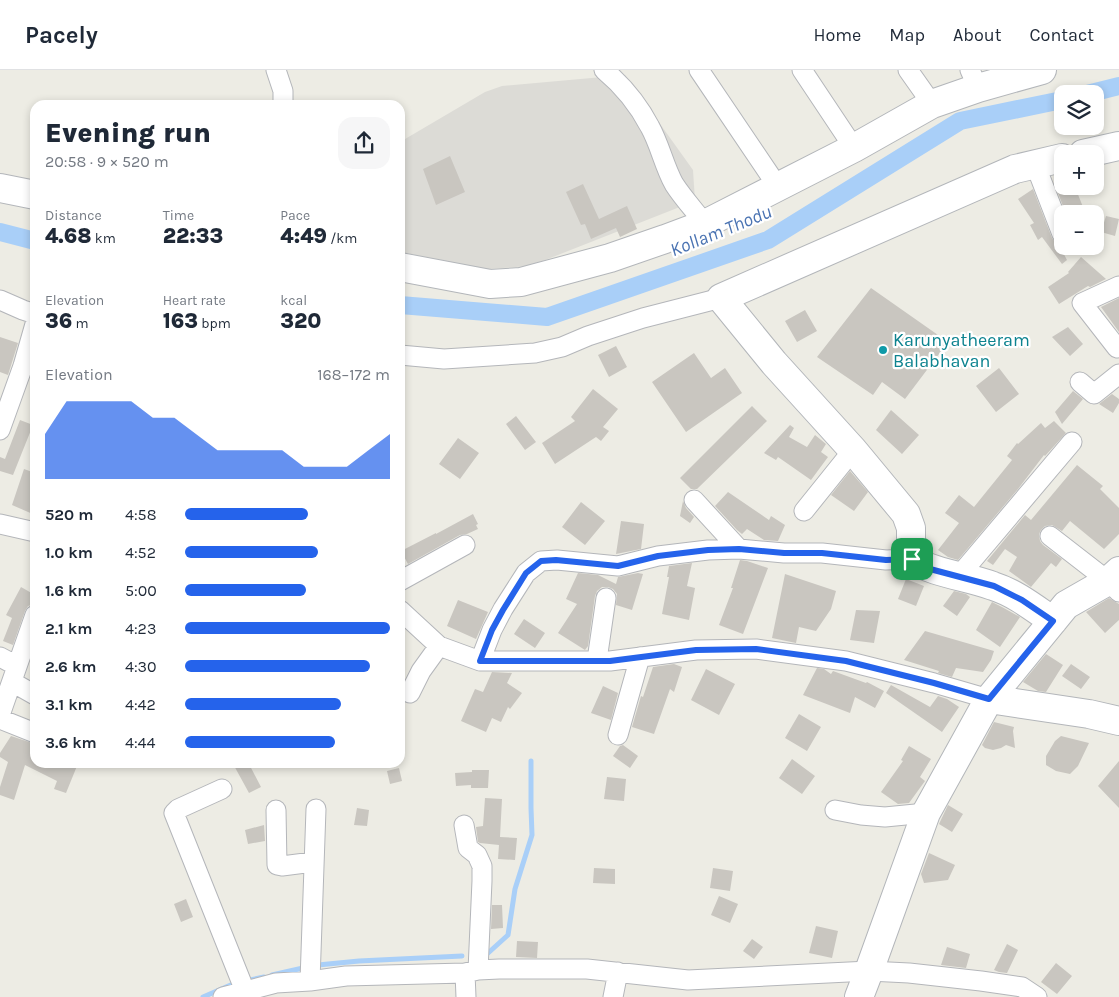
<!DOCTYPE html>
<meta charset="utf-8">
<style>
body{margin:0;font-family:Karla,sans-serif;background:#f6f6f7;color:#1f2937;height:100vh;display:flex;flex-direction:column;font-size:19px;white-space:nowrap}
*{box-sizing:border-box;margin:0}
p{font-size:16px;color:#747a83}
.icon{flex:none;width:28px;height:28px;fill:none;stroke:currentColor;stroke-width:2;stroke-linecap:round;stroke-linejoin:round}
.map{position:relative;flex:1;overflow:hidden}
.side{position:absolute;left:30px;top:30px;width:375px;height:668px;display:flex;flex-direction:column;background:#fff;border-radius:15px;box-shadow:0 2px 8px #0003}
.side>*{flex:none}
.fabs{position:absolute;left:1054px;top:15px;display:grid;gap:10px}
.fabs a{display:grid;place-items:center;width:50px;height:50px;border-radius:10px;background:#fff;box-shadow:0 2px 8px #0003;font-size:25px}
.pin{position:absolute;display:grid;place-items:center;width:42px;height:42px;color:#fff;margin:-21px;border-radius:10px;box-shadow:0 2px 8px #0006}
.round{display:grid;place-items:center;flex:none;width:52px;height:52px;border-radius:15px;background:#f6f6f7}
.head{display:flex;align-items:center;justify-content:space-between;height:85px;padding:0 15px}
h1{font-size:28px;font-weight:800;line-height:38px}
.stats{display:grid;grid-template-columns:repeat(3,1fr);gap:8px;height:85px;padding:5px 15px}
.stats div{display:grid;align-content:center}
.stats b{font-size:21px;font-weight:800}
.stats small{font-size:14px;font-weight:400}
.stats p{font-size:14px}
.chart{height:140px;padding:10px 15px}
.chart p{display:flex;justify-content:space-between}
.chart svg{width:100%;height:90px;margin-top:5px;fill:#2563eb;opacity:.7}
ul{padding:0 15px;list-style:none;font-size:16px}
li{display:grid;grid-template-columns:80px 60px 1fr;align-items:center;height:38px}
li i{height:12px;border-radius:6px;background:#2563eb}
header{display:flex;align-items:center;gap:30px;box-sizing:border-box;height:70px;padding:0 25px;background:#fff;border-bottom:1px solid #e0e1e3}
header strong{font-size:24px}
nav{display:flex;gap:28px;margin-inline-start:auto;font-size:18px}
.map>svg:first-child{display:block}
.industrial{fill:#dcdbd6}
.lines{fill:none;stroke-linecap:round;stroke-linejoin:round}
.stream{stroke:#a9cff8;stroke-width:5}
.canal{stroke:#a9cff8;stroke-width:18}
.building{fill:#c9c6c0}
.street-casing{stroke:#b4b6ba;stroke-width:21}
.secondary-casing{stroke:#b3b6ba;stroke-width:30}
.street{stroke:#fff;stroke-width:19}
.secondary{stroke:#fff;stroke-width:28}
.route-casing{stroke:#fff;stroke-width:10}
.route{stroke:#2563eb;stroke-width:6}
.culture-dot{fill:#0f9aa8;stroke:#fff;stroke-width:2}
.labels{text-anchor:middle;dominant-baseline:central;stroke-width:4.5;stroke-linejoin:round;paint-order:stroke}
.culture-label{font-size:18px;fill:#0d838f;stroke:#fff;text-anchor:start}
.water-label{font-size:19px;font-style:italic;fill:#4a73b2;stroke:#fff}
</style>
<header>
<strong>Pacely</strong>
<nav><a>Home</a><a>Map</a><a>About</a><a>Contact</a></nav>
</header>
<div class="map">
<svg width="1119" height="927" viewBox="0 0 1119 927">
<rect width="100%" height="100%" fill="#edece4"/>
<!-- industrial -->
<path class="industrial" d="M625,5L693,100L695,131L530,196L487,199L400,182V72L485,22L502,16Z"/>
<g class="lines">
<!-- stream -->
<path class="stream" d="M487,884L508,865L515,819L532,765L531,738V691
M318,895L359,891L462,886
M272,905L303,898
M245,911L264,907
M203,927L233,914"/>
<!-- canal -->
<path class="canal" d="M1087,24L1119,16
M0,162L35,171
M400,235L547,247L768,170L960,51L1062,30"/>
</g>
<!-- building -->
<path class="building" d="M450,86L465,122L436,135L423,99Z
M583,114L599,149L627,136L637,159L620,167L616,158L591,169L585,154L581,155L566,122Z
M1075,117L1083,137L1066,144L1058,123Z
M1033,119L1052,168L1055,172L1059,175L1067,190L1062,194L1042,167L1038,170L1030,155L1034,153L1018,129Z
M1106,146L1119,149L1115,166L1101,162Z
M1081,187L1106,209L1090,217L1088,216L1059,234L1048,217L1069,203L1068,202Z
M871,218L948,272L905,329L882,312L873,325L817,287Z
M1119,228V262L1101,237Z
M805,240L817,261L797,272L785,251Z
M1068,257L1083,274L1070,286L1052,267Z
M0,267L18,273L8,305L0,302Z
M616,276L627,297L609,307L598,285Z
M694,283L711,308L725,298L742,323L686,362L652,312Z
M999,298L1019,324L996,342L976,316Z
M593,319L618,339L603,357L609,361L601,371L596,367L555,394L542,373L575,351L571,347Z
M1073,321L1083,329L1062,354L1055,342Z
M1112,324L1119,329V333L1113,343L1099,334Z
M752,336L767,351L697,419H691L680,408Z
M891,340L919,365L902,384L876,360Z
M516,346L536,372L525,380L506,354Z
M20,350L33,355L13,405L0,401V387L5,389Z
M1054,351L1066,363L1045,386L1044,385L1018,419L958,490L948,487L938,480L959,453L945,443L959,425L974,437L1012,390L1007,386L1017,373L1018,374L1041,353L1045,358Z
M790,355L794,358L789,367L807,377L815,365L826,374L821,382L828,387L811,410L778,387L776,390L764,383Z
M458,368L479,383L460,409L439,394Z
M1077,395L1103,416L1100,419L1119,438V464L1104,479L1070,451L1062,461L1052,455L1045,456L1041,460L1039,464L1040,471L1043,475L1062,489L1056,497L1051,493L1031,517L1009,501L1017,487L1005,479L993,495L987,491L1025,445L1031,450Z
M24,399L35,403V445L12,435Z
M850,401L868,422L854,441L831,425Z
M728,422L769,450L771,446L785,455L778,471L764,470L747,459L742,464L737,460L715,436Z
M683,431L686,438L694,447L690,453L680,446Z
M581,432L605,451L585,475L562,457Z
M473,444L478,454L476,455L478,459L467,464L460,465L408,494L401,481L436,463V464Z
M621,451L644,454L641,479L616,484Z
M740,490L747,491L768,498L743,564L719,555L733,518H731Z
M692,493L687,516L695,518L689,550L662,544L669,507H667L669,496Z
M578,503L598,505L616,514L618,507L638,503L643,504L632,540L616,535L617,524L613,519L608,517H602L597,521L595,526L588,576L585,580L558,563L577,534L566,529Z
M785,504L836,521L831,539L816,561L799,557L796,573L772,568Z
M906,509L924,516L916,536L898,529Z
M21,517L35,525V534L28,536L25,541L13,575L3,571L12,548L6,545Z
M954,521L966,524L970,527L957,546L943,536Z
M1109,528L1119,534V550L1105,563L1086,542Z
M458,530L488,542L476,569L447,556Z
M992,532L1002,537L1020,547L1000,577L976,560Z
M856,540L880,541L874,573L850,570Z
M524,549L545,563L535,578L514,564Z
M925,561L994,581L991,590L983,602L956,598L952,607L938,603L939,601L904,590Z
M1046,584L1063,595L1046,622L1038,621L1023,612Z
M674,594L682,597L674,622L670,619L654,664L632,657L641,626L643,627L653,597Z
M1071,594L1090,607L1081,619L1062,606Z
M817,598L824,599L831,604L833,601L866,613L867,612L884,621L875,638L855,627L850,643L803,625Z
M706,599L735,614L719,645L691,630Z
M492,602L512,603L507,613L522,623L510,639L508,637L501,652L492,648L486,662L461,651L475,619L483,622Z
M891,615L930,637L938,626L947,629L959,637L942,662L886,623Z
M603,616L618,623L611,650L591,643Z
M799,644L821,657L807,681L785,668Z
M994,652L1014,657L1013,661L1015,678L1006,675L1001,678L993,680L985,678L982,675Z
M11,666L35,674V692H68L77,696L66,723L54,719L57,711L25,695L14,730L0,725V717L8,692L0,687V683Z
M1061,666L1089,673L1078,696L1070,704L1056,701L1046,695V686L1055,671Z
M623,675L638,686L630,698L613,686L620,676Z
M909,676L931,689L920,707L925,711L909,733L898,734L881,722L903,691L901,690Z
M792,689L815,706L802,724L779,708Z
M1119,691V738L1098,716Z
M232,692H248L261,717L249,723Z
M399,698L402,711L390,714L387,701Z
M472,700H489L488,718H471V715L456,716L455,703L472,702Z
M607,707L626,709L624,731L604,729Z
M485,728L502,729L500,767L517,768L515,790L498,789L499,775L480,773L478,772L476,757L483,756Z
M948,735L963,744L952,762L939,754Z
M357,738L369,740L367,756L354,755Z
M264,755L265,771L248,774L245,760Z
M929,783L955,795L948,810L924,813L921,804Z
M594,798L615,799V814L593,813Z
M713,798L733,801L730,821L710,818Z
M719,826L738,834L730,853L711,845Z
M186,829L193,847L181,852L174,834Z
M492,835H502L503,858L491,859Z
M816,856L838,861L832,888L809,883Z
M752,869L763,877L754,889L743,881Z
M517,871L538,872L537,888L516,887Z
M1007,874L1018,880L1007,903L999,902L994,900Z
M947,877L970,884L966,898L941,895Z
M1056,893L1072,906L1057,924L1041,912Z"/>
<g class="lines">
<defs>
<path id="street" d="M276,0L283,21V35
M604,0C622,15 639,36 650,57C660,75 664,96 674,114C683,128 695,141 705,154
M699,0L778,117
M802,0L854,78
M908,0L932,34
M970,0L978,18
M1035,94L1062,164
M0,230L23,240L35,244
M1117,278L1082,233L1119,216
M400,285L444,289L535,283L562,277L588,266L643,248L721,228
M1080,312L1094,324L1119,304
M0,360L23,296L35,254
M694,430L739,479
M804,441L853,380
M0,454L35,462
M1050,466L1108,511L1119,522
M958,507L1072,372
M400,511L465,475
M400,540L439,576
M0,587L17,596
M597,590L606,528
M480,591L492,560L503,539L526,503L541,491L557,490L618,496L658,486L708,480L739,479L784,483H822L886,490L911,489
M12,612L35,625
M410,623L421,601L439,576L480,591H610L696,580L756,579L846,591L934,613L989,629
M0,645L35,545
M0,649L35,663
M618,665L640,587
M222,719L178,739L174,743L245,921
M276,740L277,795L282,796L313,792
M835,740L861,745L885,747L926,743
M464,755L468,778L477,785L482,796V811L478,900
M465,903L466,927
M310,911L316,739
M223,927L276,913L310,911L346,906L465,903L478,900L499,899H587L688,910L869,901L909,903L981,911L1022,917L1037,927
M613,927L618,902"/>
<path id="secondary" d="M1083,84L1119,76
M0,118L35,125
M400,197L490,214L521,212L610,188L665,169L705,154L854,78L932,34L978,18L1042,0
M1053,551C1034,538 1015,523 993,516C966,506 936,504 911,489V458L906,444L853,380L774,293L721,228L1015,99L1062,88
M989,629L1066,535L1108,511L1119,501
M859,927L869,901L926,743L989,629L1089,644L1119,651"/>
</defs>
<!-- street casing -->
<use href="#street" class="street-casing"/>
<!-- secondary casing -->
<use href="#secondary" class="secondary-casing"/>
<!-- street -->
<use href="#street" class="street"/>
<!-- secondary -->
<use href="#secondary" class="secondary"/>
</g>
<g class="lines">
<defs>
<path id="route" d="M739,479L784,483H822L886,490L912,489L930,499L994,516L1022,530L1053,551L989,629L934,613L846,591L756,579L696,580L610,591H480L492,560L503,540L526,503L541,491L556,490L618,496L658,486L708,480Z"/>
</defs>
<!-- route casing -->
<use href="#route" class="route-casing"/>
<!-- route -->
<use href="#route" class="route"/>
</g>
<!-- markers -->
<circle class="culture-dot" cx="883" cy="280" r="5"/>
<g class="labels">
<!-- culture labels -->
<g class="culture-label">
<text x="893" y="270">Karunyatheeram<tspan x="893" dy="21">Balabhavan</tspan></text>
</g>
<!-- water labels -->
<g class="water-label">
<text transform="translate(721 161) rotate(-22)">Kollam Thodu</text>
</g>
</g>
</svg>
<div class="fabs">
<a><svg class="icon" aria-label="layers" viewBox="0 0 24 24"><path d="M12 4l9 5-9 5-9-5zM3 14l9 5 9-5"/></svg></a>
<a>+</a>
<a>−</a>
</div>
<div class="pin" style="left:912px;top:489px;background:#1e9e55"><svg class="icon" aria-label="arrive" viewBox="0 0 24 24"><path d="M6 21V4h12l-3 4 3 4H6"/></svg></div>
<section class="side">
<div class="head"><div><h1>Evening run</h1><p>20:58 · 9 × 520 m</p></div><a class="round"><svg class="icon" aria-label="share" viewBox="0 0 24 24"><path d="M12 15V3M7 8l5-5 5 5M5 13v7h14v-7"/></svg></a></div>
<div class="stats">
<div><p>Distance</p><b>4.68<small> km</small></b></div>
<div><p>Time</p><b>22:33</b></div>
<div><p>Pace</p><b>4:49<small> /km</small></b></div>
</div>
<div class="stats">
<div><p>Elevation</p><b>36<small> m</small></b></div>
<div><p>Heart rate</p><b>163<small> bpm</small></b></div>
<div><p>kcal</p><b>320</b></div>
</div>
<div class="chart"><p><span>Elevation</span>168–172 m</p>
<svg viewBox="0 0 160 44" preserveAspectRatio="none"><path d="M0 44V22L10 6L20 6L30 6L40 6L50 14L60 14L70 22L80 30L90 30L100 30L110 30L120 38L130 38L140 38L150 30L160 22V44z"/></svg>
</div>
<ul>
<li><b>520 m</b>4:58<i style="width:60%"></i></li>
<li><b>1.0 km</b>4:52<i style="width:65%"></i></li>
<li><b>1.6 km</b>5:00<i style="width:59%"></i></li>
<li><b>2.1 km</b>4:23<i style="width:100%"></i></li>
<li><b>2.6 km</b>4:30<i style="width:90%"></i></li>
<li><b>3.1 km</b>4:42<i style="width:76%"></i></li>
<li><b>3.6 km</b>4:44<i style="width:73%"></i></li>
</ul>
</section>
</div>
